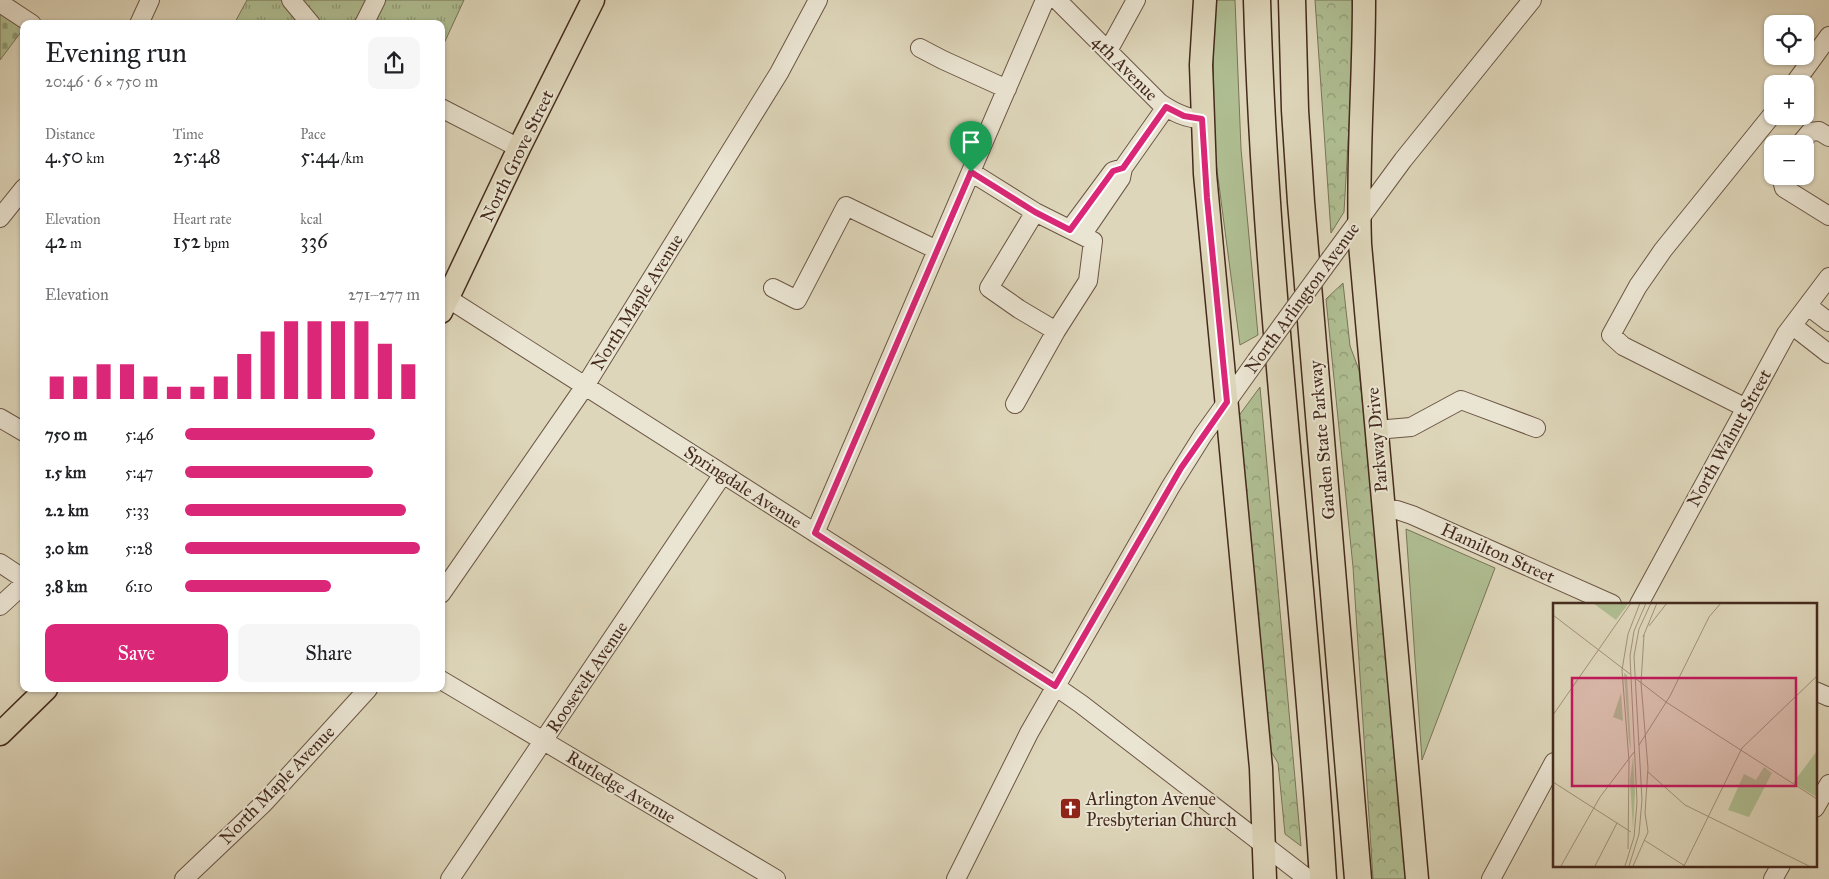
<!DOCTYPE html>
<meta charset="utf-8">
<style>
body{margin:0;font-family:"IM FELL Great Primer",serif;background:#f6f6f6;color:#202124;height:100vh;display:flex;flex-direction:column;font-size:19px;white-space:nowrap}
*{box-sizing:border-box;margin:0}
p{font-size:16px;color:#757577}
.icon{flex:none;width:28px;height:28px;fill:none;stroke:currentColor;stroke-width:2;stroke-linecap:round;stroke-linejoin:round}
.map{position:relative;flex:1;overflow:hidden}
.side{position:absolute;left:20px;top:20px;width:425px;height:672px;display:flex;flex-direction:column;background:#fff;border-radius:10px;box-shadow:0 1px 4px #0004}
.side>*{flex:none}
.controls{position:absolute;left:1764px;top:15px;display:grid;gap:10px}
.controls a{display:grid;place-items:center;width:50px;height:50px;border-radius:10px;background:#fff;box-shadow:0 1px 4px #0004;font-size:25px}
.pin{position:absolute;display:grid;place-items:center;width:42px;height:42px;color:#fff;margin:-51px -21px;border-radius:50% 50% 50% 0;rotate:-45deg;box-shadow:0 0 5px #0007}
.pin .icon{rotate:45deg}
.round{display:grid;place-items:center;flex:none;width:52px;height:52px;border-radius:10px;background:#f6f6f6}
.overview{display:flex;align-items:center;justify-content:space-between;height:85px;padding:0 25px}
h1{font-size:28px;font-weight:600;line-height:38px}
.stats{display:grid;grid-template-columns:repeat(3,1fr);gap:8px;height:85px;padding:5px 25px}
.stats div{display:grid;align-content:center}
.stats b{font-size:21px;font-weight:600}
.stats small{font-size:14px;font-weight:400}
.stats p{font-size:14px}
.chart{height:140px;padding:10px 25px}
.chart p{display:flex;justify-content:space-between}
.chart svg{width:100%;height:90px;margin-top:5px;stroke:#db2777;stroke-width:6}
.primary-button{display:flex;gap:10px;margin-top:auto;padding:10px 25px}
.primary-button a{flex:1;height:58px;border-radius:10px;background:#db2777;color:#fff;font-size:20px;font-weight:600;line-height:58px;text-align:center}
.primary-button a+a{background:#f6f6f6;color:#202124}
ul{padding:0 25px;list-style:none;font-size:16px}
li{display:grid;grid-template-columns:80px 60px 1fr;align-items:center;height:38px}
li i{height:12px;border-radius:6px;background:#db2777}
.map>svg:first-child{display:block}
.grass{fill:#afbe92;stroke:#7a7458}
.forest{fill:url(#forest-crowns);stroke:#7a7458}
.cemetery{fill:url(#cemetery-stones);stroke:#7a7458}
.park{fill:url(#park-tufts);stroke:#7a7458}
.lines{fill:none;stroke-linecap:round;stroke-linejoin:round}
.minor-casing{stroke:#6b5644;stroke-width:20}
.major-casing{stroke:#452b1d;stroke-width:25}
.highway-casing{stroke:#452b1d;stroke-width:29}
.minor{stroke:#eae4d2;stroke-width:18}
.major{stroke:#ded6ba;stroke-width:22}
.highway{stroke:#ded6ba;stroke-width:26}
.minor-bridge-casing{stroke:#6b5644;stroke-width:20;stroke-linecap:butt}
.minor-bridge{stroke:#eae4d2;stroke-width:18}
.route-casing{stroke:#fff;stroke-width:10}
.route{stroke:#db2777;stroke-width:6}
.labels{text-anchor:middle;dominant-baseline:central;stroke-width:4;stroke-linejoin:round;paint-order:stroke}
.street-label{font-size:18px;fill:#452b1d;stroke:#eae4d2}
.poi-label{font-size:18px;fill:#452b1d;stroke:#eae4d2;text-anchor:start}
.inset-road{fill:none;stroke:#a1927b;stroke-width:1}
.view{fill:#c2185b;fill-opacity:0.15;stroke:#c2185b;stroke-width:2.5}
.inset-edge{fill:none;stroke:#452b1d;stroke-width:2.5}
</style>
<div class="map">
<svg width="1829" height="879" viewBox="0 0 1829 879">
<defs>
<pattern id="forest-crowns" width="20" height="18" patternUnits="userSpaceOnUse" patternTransform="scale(1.25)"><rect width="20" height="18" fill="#afbe92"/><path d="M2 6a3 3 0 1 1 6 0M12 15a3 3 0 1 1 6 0" fill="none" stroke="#909b77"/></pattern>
<pattern id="cemetery-stones" width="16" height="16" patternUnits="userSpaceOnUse" patternTransform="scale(1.25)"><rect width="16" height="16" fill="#afbe92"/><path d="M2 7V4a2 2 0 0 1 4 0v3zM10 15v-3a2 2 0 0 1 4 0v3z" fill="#909b77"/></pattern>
<pattern id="park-tufts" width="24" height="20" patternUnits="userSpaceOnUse" patternTransform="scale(1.25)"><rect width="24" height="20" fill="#afbe92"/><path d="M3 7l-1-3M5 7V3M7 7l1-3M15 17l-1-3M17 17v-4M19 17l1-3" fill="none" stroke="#909b77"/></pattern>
</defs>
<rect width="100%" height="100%" fill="#ded6ba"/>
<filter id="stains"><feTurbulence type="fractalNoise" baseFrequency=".004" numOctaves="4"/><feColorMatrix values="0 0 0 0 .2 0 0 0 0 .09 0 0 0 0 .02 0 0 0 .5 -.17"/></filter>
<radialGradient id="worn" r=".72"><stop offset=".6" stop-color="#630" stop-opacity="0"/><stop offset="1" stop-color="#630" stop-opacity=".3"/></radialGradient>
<!-- grass -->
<path class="grass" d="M1215,0H1235L1241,149L1258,335L1240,345L1214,147L1213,16Z
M1406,529L1495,568L1422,760Z"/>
<!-- forest -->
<path class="forest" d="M1315,0H1352L1354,40L1344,212L1331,233Z
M1343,283L1350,346L1359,370L1386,631L1406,879H1373L1353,567L1326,299Z
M1260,387L1301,846L1285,834L1278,763L1268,746L1235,421Z"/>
<!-- cemetery -->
<path class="cemetery" d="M0,13L24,28L0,60Z"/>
<!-- park -->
<path class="park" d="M247,0H464L441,50V24H234Z"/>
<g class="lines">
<defs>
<path id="minor" d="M291,0L311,24
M1057,0L1160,103C1173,112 1186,119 1202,119
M0,3L32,24
M139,24L150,0
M364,24L376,0
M920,48L943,60L1007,89
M1108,51L1136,0
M1794,84L1829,36
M441,108L519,148
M1800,144L1810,132L1819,131L1829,137
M1123,168L1166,107
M971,172L1035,212L1093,241L1088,281L1056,331L1015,404
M1781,176L1784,188L1829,216
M1035,212L989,288L1019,309L1056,331
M0,218L24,188
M1070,229L1113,171L1123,168L1121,178L1082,235
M1331,258L1403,160L1532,0
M773,288L797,300L846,206L937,250
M441,294L1055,686L1081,704L1308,879
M1808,306L1829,322
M1793,326L1829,354
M1746,408L1623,346L1611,335L1638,286L1663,250L1772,115
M0,418L24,432
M1376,430L1411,427L1461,400L1536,428
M1383,509L1397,510L1412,515L1612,604
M815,533L1045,0
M0,563L24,579
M441,594L585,386L779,73L818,0
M1639,604L1786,334L1829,277
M0,606L24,584
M441,680L776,879
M1815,691L1829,697
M1815,808L1829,784
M184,879L264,803L368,689
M450,879L723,474
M956,879L1029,733L1171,486L1203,435L1256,361
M1491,879L1554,762
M1773,879L1781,865"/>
<path id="major" d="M1205,0L1201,65L1205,174L1261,768L1265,879
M1364,0C1364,82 1357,162 1360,244L1417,879
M441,312L519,148L593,0
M0,734L46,689"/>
<path id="highway" d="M1257,0C1265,293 1305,586 1323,879
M1292,0L1295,110L1301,202L1358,879"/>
</defs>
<!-- minor casing -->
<use href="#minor" class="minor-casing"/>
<!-- major casing -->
<use href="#major" class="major-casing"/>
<!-- highway casing -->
<use href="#highway" class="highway-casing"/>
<!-- minor -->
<use href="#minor" class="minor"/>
<!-- major -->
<use href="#major" class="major"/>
<!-- highway -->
<use href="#highway" class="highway"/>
<defs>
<path id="minor-bridge" d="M1256,361L1331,258"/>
</defs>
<!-- minor-bridge casing -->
<use href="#minor-bridge" class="minor-bridge-casing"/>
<!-- minor-bridge -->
<use href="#minor-bridge" class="minor-bridge"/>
</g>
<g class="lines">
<defs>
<path id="route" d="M1166,107L1184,116L1202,119L1207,198L1227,402L1181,468L1055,686L815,533L971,172L1035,212L1070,230L1113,171L1123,168Z"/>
</defs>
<!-- route casing -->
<use href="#route" class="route-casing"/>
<!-- route -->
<use href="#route" class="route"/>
</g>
<!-- icons -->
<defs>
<symbol id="church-square" viewBox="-11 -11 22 22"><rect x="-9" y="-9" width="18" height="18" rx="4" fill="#8f2418" stroke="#eae4d2"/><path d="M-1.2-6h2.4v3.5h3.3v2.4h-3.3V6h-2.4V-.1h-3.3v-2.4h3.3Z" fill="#fff"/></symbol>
</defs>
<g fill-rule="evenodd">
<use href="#church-square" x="1058" y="796" width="25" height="25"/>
</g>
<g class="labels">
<!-- street labels -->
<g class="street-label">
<text transform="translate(1125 68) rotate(45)">4th Avenue</text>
<text transform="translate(517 156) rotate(-64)">North Grove Street</text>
<text transform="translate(1302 298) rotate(-54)">North Arlington Avenue</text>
<text transform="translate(637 302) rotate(-58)">North Maple Avenue</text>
<text transform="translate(1729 438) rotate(-61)">North Walnut Street</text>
<text transform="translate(1322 440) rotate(-95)">Garden State Parkway</text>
<text transform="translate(1377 440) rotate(-95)">Parkway Drive</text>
<text transform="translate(743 487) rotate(33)">Springdale Avenue</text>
<text transform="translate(1498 553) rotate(24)">Hamilton Street</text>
<text transform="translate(587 677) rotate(-56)">Roosevelt Avenue</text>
<text transform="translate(277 785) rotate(-46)">North Maple Avenue</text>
<text transform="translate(621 787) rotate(31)">Rutledge Avenue</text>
</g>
<!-- poi labels -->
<g class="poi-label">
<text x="1086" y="799">Arlington Avenue<tspan x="1086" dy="21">Presbyterian Church</tspan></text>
</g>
</g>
<!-- overview -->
<g transform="translate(1553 603)">
<rect width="264" height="264" fill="#ded6ba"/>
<path d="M68,90L70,118L60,114Z" fill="#afbe92"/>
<path d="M71,70L74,72L78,148L76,138ZM80,154L82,190L80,225L77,178Z" fill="#afbe92"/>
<path d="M264,148V194L240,180Z" fill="#afbe92"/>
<path d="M40,0H76L63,17ZM211,164L219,170L196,214L175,207L191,171L203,177Z" fill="#afbe92"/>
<path class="inset-road" d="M0,12L77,71M96,23L114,0M90,34L104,0M82,75L113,99L264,196M0,112L78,0M86,142L117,93L156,14L168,0M95,169L132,202L256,263M0,179L78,229M91,237L132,263M75,246L76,158L69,67L75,31L87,0M8,263L47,194L81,149M42,263L64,220M72,263L81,234L84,199L77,53L81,28L93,0M76,263L86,231L89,197L81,53L86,26L98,0M80,263L95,229L92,210L95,165L88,80L91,32M131,263L189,145L264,73"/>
<path class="view" d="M19,75H243V183H19Z"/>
<rect width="264" height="264" class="inset-edge"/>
</g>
<rect width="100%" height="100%" filter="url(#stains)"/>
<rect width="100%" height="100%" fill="url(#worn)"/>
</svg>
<div class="controls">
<a><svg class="icon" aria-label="locate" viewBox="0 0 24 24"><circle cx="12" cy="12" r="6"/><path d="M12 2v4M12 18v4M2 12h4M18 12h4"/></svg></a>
<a>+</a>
<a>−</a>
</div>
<div class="pin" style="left:971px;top:172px;background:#1e9e55"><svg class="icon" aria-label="arrive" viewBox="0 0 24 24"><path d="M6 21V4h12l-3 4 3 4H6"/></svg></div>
<section class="side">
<div class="overview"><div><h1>Evening run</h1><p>20:46 · 6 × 750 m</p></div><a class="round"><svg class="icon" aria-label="share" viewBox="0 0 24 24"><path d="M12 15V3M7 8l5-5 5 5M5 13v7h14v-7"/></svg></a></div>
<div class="stats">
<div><p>Distance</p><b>4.50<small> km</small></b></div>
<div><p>Time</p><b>25:48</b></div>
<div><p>Pace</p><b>5:44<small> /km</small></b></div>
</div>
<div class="stats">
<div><p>Elevation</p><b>42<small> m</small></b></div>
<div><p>Heart rate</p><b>152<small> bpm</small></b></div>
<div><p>kcal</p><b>336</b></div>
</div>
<div class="chart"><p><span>Elevation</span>271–277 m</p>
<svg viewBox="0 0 160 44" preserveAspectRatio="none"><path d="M5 44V33M15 44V33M25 44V27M35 44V27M45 44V33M55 44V38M65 44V38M75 44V33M85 44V22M95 44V11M105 44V6M115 44V6M125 44V6M135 44V6M145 44V17M155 44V27"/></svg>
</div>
<ul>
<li><b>750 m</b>5:46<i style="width:81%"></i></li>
<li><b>1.5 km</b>5:47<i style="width:80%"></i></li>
<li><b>2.2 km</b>5:33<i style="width:94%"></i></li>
<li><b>3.0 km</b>5:28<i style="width:100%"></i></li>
<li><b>3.8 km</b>6:10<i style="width:62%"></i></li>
</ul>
<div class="primary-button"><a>Save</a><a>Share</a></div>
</section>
</div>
